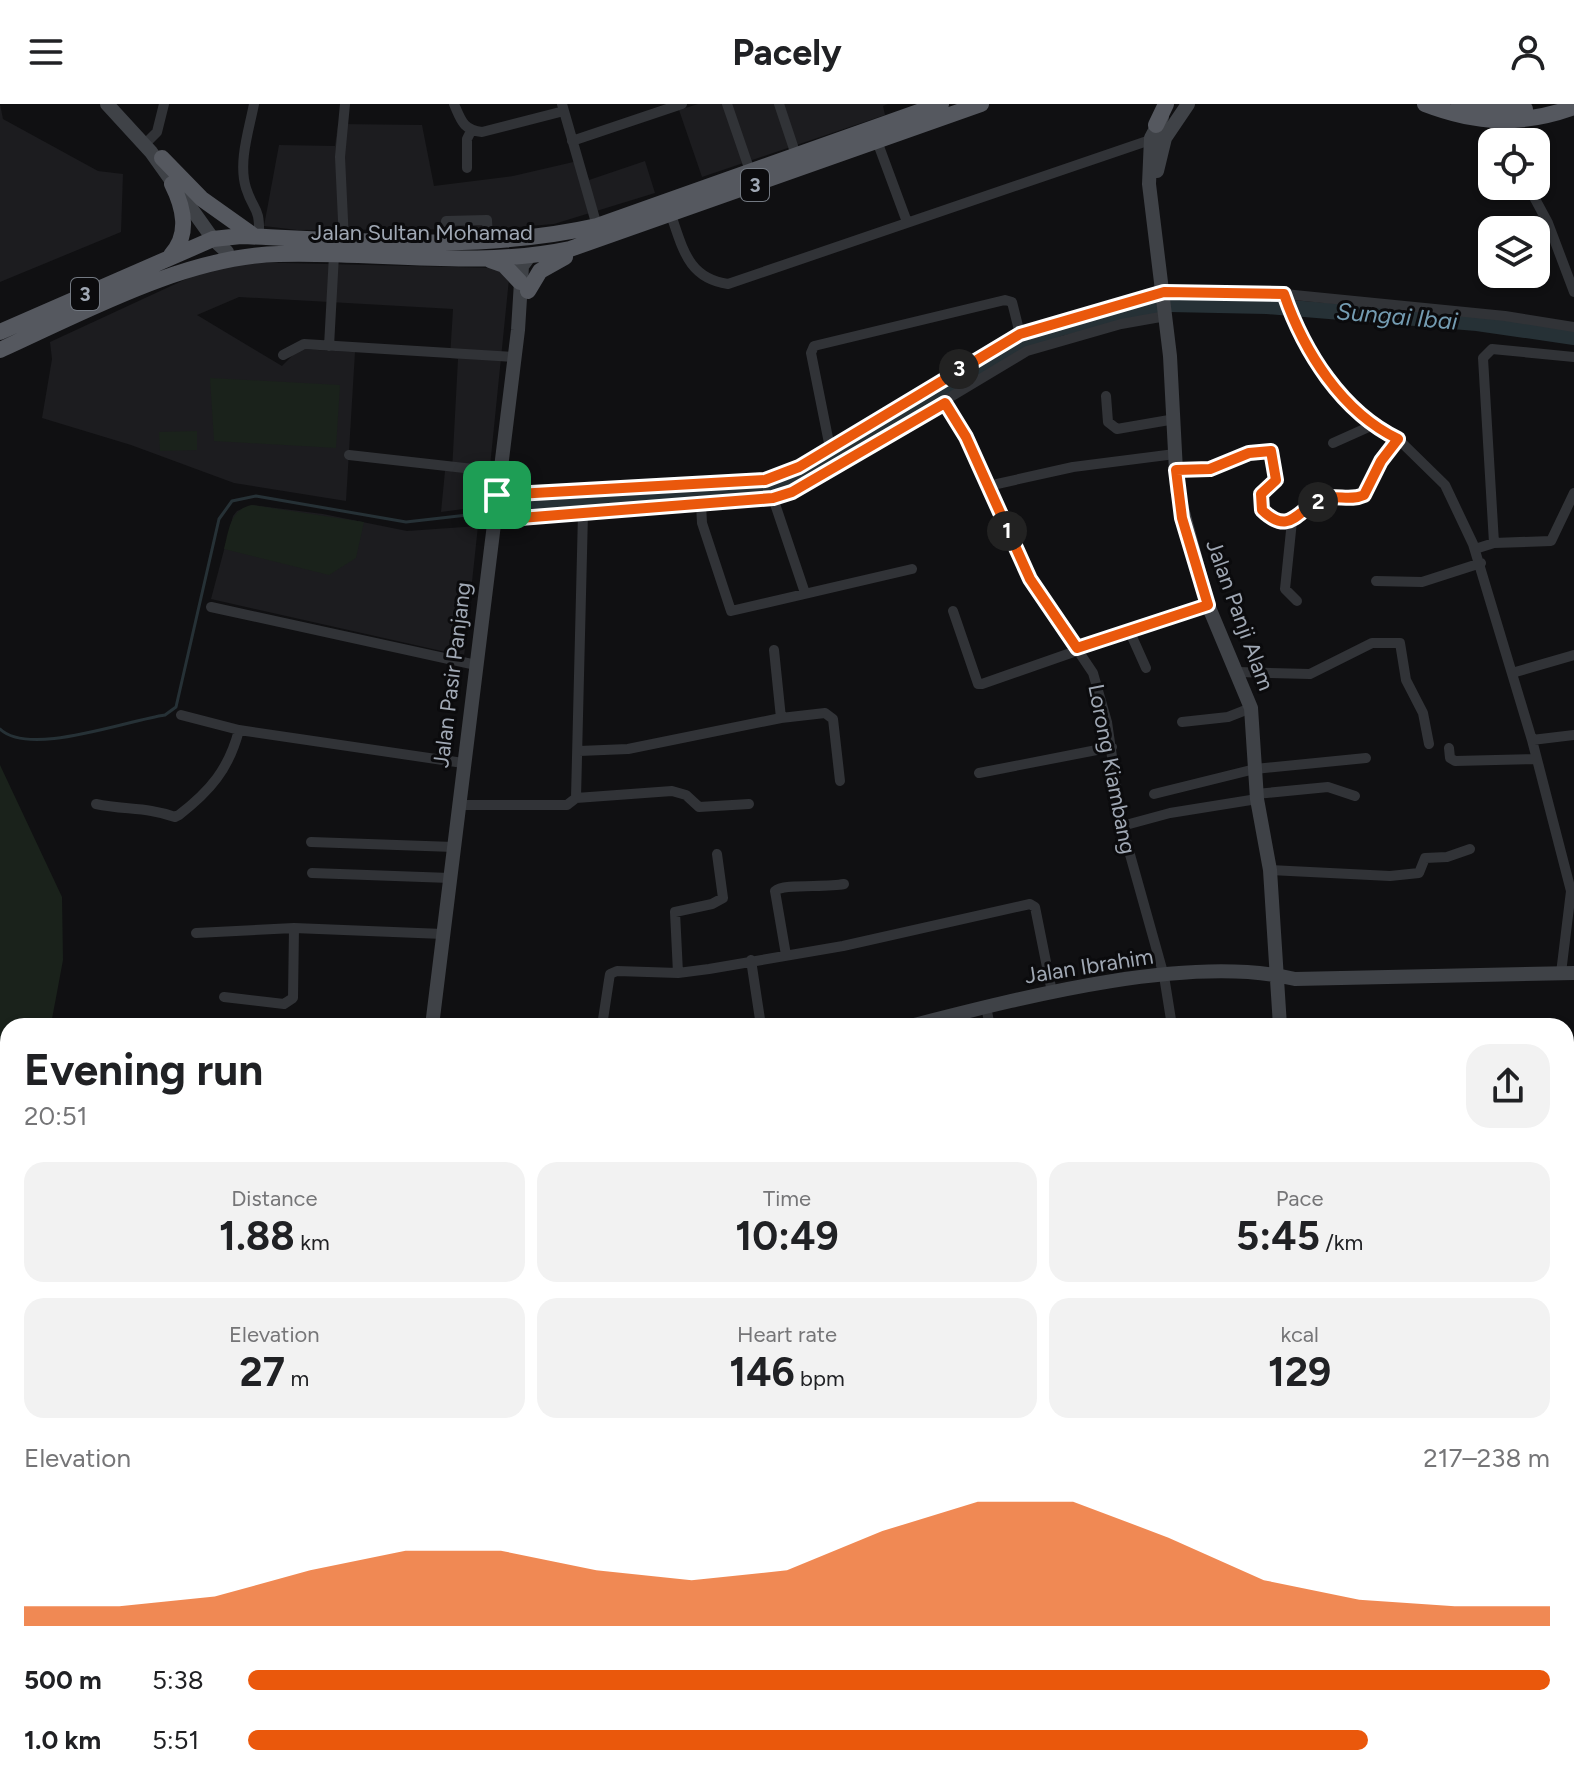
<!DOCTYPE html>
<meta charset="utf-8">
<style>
body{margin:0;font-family:Figtree,sans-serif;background:#f2f2f2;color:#202124;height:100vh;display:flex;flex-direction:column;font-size:30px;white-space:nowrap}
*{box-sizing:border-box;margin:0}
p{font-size:26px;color:#757577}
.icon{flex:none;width:44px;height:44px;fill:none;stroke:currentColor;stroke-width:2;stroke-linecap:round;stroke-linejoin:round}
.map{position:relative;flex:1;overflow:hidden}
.panel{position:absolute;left:0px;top:914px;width:1574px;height:770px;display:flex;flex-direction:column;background:#fff;border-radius:24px 24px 0 0;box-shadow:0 2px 6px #0004}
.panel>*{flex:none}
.fabs{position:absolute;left:1478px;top:24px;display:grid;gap:16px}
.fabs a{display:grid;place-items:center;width:72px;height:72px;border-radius:16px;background:#fff;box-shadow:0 2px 6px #0004;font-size:40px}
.pin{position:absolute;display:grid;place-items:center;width:68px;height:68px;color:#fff;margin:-34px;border-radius:16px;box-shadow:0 4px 12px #0006}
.km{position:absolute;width:40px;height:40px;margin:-20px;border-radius:50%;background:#222;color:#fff;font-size:22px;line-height:40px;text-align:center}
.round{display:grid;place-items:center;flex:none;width:84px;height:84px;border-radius:24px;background:#f2f2f2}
.summary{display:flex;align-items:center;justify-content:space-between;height:136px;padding:0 24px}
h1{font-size:44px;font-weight:700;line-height:60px}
.metrics{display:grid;grid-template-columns:repeat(3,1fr);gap:12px;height:136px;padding:8px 24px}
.metrics div{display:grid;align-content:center;border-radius:20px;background:#f2f2f2;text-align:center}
.metrics b{font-size:40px;font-weight:700}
.metrics small{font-size:22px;font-weight:400}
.metrics p{font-size:22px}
.chart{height:224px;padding:16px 24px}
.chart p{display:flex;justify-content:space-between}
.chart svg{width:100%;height:144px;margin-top:8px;fill:#ea580c;opacity:.7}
ul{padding:0 24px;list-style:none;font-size:26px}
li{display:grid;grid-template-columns:128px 96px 1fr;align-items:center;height:60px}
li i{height:20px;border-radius:10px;background:#ea580c}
header{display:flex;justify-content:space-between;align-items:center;height:104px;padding:0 24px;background:#fff;font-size:36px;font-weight:700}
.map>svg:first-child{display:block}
.built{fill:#1c1c1f}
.green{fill:#1a221b}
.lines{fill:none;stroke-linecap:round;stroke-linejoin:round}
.stream{stroke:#263136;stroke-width:3}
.river{stroke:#263136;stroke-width:16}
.minor{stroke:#313337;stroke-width:10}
.secondary{stroke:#3f4247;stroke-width:14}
.trunk{stroke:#55585f;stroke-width:16}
.route-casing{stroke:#fff;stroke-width:16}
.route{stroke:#ea580c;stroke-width:10}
.labels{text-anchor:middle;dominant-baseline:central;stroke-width:6;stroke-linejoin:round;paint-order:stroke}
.shield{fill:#0b0b0d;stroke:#737982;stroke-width:2}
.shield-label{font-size:20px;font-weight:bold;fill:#a0a8b4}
.street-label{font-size:22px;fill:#a0a8b4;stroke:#0b0b0d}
.water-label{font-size:24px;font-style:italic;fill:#749cb2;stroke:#0b0b0d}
</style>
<header><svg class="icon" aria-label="menu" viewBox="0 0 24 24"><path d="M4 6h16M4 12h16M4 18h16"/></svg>Pacely<svg class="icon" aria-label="person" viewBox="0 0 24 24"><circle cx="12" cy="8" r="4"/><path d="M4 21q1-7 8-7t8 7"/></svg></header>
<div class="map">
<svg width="1574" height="1683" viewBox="0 0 1574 1683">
<rect width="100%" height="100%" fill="#101012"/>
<!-- built -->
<path class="built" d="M0,0L3,15L98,67L123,70L121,128L0,178Z
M698,0H888L883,2L885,11L702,73L679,6Z
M338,20L422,21L434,82L513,72L582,56L589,76L645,57L655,89L554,120L492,125L297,126L264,122L279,41L335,42Z
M246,158L495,164L509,175L486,402L441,408L445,367H452L458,255L450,254L453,205L239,193L197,211L282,262L299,245L355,248L346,397L234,379L131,341L42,314L52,255L50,238L212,163Z
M252,401L323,410L407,427L478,422L469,506L456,513L454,526L466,536L464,552L211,495L233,412L237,407Z
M8,1595V1676H228L208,1678V1683H0V1598Z"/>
<!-- green -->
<path class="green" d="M210,274L340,281L336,344L214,337Z
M197,327V346L160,347L159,328Z
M252,401L364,418L356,454L329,471L224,445C229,426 230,405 252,401Z
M0,661L62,793L63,856L52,915L56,922H8V1595L0,1598Z"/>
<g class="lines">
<!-- stream -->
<path class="stream" d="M0,625C29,653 125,617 165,611L176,603L219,415L232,397L256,392L406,418L485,409"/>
<!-- river -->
<path class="river" d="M1170,200L1267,202L1477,219L1574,233
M504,405L771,382L1019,239L1061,224L1158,201"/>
<!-- minor -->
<path class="minor" d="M254,0C249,26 238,58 246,84C254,109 260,101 259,133
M454,0C461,16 463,26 482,28L564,7
M562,0L597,122
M727,0L750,67
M779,0L796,51
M1493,18L1504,38
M572,37L682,0
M877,37L907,118
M144,41L157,28L164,0
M467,64V35L471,27
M1528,82L1548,119L1574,188
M671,111C683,145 688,174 728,180L1156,34
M344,137L340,53L345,0
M447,138L446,117L487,116L488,136
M1284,190L1313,255L1371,322L1398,335L1445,381L1473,440L1532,636L1571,787L1561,869
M329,242L334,151
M283,251L304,240L514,253
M1106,292L1108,318L1117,325L1175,315
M945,299L966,333L1030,475L1093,569L1107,618L1122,722L1164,872L1172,922
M1333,339L1371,322
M830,344L811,249L814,242L1005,196L1012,198L1020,230
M349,351L500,368
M1176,366L1210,365L1246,349L1271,347L1276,376L1261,390L1262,406L1279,417H1292
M988,382L1073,363L1175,350
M497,391L765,376L799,363L1020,230L1164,188L1284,190L1505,212L1574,223
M773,394L805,489
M701,400L702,419L731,507L912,465
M494,416L773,394L792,388L1027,247L1121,220L1166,212
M1494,439L1483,254L1492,245L1574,253
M1475,445L1494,439L1551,437L1574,389
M1376,477L1422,478L1481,459
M1297,497L1285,485L1292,417L1323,395L1364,391L1381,357L1398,335
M211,503L476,561
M953,507L978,580H982L1208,501
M1129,526L1146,564
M774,546L781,614
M1238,568L1310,570L1372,539H1400L1406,576L1423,609L1429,640
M1512,569L1574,551
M181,611L239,626L463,659
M1182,618L1228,613L1251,604
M1532,636L1574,631
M1449,644L1450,654L1455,657L1537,655
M579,647L628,645L781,614L825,609L833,615L840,677
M979,669L1112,643
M1154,690L1255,665L1366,654
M1256,690L1328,683L1355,692
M576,694L583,409
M96,700C124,706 148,703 175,713L179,711C210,687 229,665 239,626
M459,701H567L576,694L672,687L686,691L699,703L749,700
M1122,722L1170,709L1257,695
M311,738L454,743
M1270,766L1390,772L1419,769L1425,754L1447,753L1470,745
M312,769L450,774
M196,829L294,824L443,830
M786,851L775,787C783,779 825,784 844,780
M751,856L761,922
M678,869L675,808L712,800L723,794L717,750
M224,893L284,900L293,894L294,824
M986,903L990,922
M602,922L609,876L610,870L617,867L678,869L709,865L843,842L1030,800L1035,803L1052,888
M1566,974L1574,973
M1566,1372L1572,1366L1567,1327L1574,1322
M1566,1490L1574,1472
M1566,1522L1571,1504
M624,1676V1677
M878,1676L902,1683
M910,1676L911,1683
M1505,1676L1544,1681L1574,1677
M1311,1679L1331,1676
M411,1683L421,1682L425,1676
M751,1683L753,1676
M821,1683L824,1676
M1070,1683L1072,1676
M1081,1683L1082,1676"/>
<!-- secondary -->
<path class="secondary" d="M107,0L151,48L213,135L227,148
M1162,13L1151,34L1149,80L1170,252L1177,386L1208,501L1251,604L1257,695L1270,766L1280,922
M1157,67L1165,34L1188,0
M432,922L518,226L522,162L528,154
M910,922C1016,895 1188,849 1295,875L1574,869
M1310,1676L1311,1683
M324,1683V1676"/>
<!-- trunk -->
<path class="trunk" d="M1425,0C1477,20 1522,22 1574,3
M1459,0L1485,6L1525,5
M1156,21L1166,0
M162,54L202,95L254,132
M171,151C190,130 184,104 172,80
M490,156L504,161L520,178
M528,187L540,167L565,153
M0,228L213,135L241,132C360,137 481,148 597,122L941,0
M0,246C84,208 186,152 279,150C376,147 475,165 570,145L981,0"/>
</g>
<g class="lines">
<defs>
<path id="route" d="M1164,188L1284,190C1304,248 1342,308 1398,335L1381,357L1364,391C1351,397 1338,391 1325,394C1299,401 1292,435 1262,406L1261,390L1276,376L1271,347L1249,349L1210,365L1176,366L1182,414L1208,501L1077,544L1030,475L966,333L945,299L792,388L773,394L494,416L497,391L765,376L799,363L1020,230Z"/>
</defs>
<!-- route casing -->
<use href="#route" class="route-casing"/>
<!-- route -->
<use href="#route" class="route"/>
</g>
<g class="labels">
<!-- shield labels -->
<g class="shield">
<rect x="741" y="65" width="28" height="32" rx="6"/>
<rect x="71" y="174" width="28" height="32" rx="6"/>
</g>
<g class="shield-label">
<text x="755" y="81">3</text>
<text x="85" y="190">3</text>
</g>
<!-- street labels -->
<g class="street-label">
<text x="422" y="128">Jalan Sultan Mohamad</text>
<text transform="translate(1240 511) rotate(70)">Jalan Panji Alam</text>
<text transform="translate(452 571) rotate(-83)">Jalan Pasir Panjang</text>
<text transform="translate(1112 665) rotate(79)">Lorong Kiambang</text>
<text transform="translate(1089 862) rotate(-9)">Jalan Ibrahim</text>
</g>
<!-- water labels -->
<g class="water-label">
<text transform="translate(1397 212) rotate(5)">Sungai Ibai</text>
</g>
</g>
</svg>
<div class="fabs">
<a><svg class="icon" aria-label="locate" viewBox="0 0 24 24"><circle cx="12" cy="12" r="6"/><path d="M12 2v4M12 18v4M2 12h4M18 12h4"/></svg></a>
<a><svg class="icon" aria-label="layers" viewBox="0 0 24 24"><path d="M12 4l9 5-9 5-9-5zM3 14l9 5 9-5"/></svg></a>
</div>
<div class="pin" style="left:497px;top:391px;background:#1e9e55"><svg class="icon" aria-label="arrive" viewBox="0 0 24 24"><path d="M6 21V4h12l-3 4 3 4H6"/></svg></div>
<b class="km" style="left:1007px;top:427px">1</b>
<b class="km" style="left:1318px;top:398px">2</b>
<b class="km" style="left:959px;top:265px">3</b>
<section class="panel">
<div class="summary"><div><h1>Evening run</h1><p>20:51</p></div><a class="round"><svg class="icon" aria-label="share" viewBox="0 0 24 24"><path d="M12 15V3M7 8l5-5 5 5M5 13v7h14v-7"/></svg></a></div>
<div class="metrics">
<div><p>Distance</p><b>1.88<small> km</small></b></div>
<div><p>Time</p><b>10:49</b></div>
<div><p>Pace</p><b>5:45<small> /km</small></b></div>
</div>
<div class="metrics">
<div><p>Elevation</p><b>27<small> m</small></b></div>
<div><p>Heart rate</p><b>146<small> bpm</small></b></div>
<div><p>kcal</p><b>129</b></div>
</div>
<div class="chart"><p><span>Elevation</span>217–238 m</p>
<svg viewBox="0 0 160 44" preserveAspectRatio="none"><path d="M0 44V38L10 38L20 35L30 27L40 21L50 21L60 27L70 30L80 27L90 15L100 6L110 6L120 17L130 30L140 36L150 38L160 38V44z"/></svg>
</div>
<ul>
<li><b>500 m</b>5:38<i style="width:100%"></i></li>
<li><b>1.0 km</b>5:51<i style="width:86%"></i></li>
</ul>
</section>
</div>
